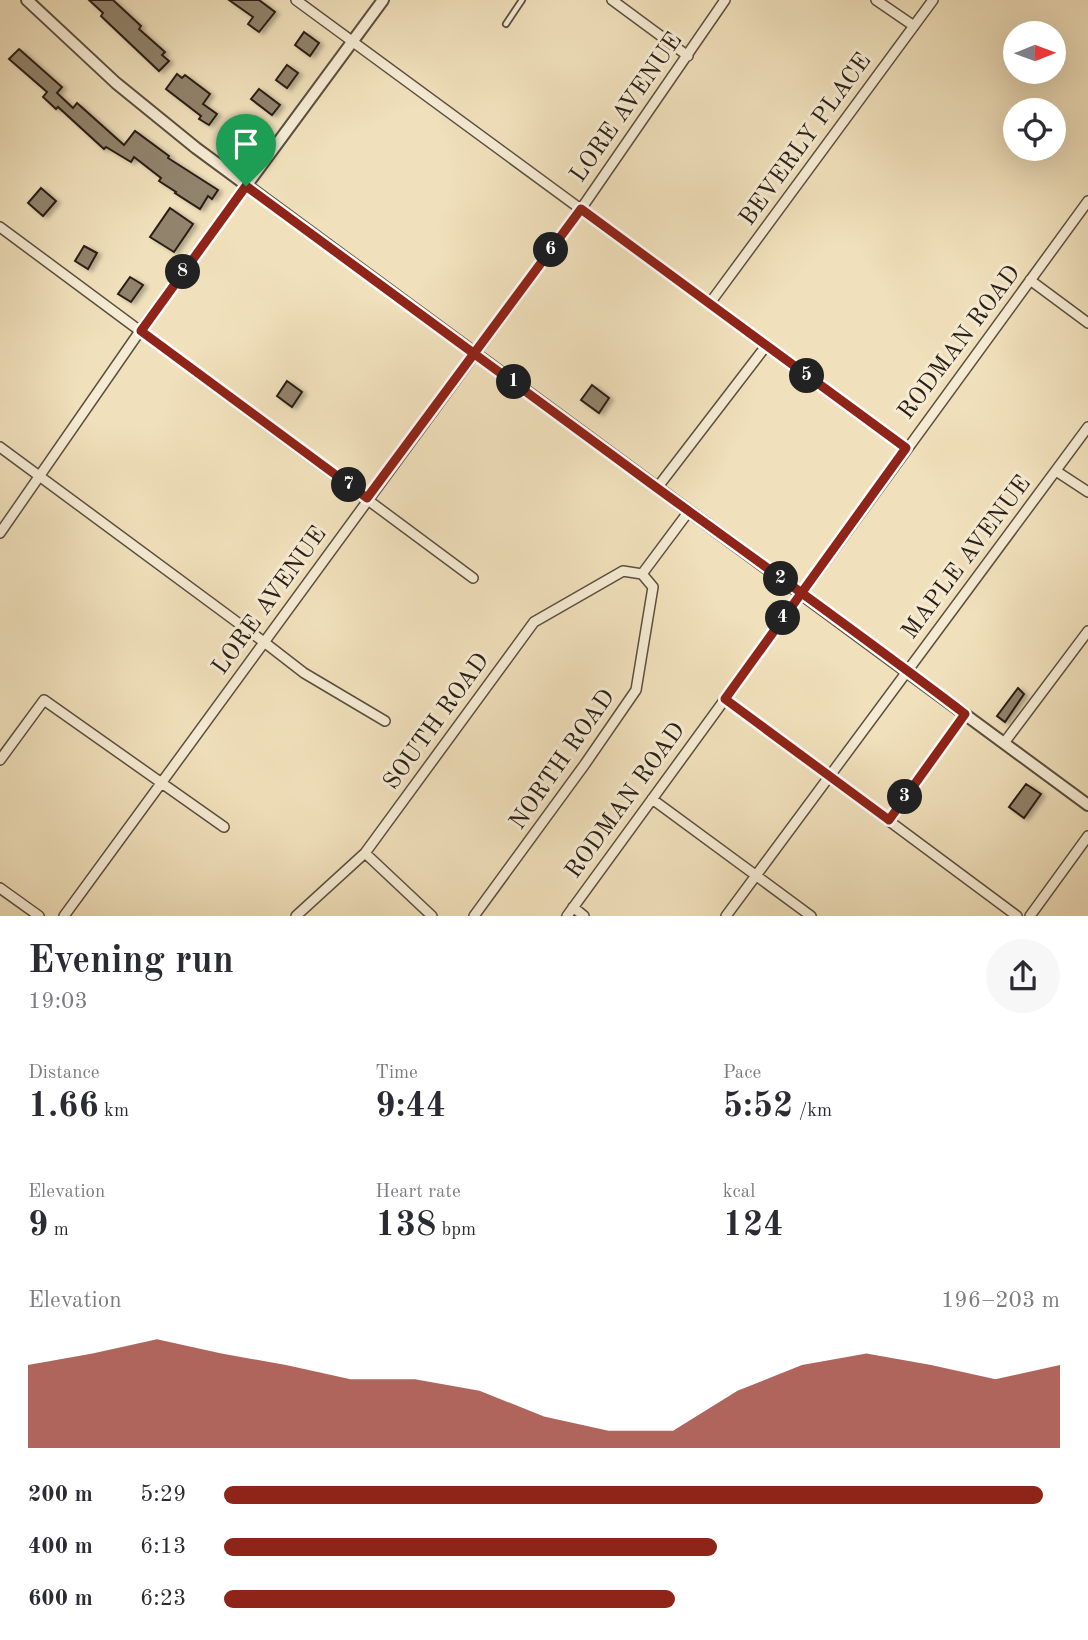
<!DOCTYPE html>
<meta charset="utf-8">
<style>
body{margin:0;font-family:"Old Standard TT",serif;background:#f7f7f7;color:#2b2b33;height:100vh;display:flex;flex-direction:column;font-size:26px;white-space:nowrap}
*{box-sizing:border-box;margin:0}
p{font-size:23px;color:#7c7c81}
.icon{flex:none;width:38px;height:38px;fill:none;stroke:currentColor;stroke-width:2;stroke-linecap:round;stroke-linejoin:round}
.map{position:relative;height:916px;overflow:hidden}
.drawer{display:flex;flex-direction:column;background:#fff;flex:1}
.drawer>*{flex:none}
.needle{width:46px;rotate:89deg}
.fabs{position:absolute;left:1003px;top:21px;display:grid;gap:14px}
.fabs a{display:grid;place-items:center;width:63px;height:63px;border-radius:50%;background:#fff;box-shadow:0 7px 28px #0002;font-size:35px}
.pin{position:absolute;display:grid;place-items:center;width:60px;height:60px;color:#fff;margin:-72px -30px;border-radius:50% 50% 50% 0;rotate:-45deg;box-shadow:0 0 7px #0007}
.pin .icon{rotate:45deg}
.km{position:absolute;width:35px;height:35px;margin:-18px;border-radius:50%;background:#222;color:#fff;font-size:19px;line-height:35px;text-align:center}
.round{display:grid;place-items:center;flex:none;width:74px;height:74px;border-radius:37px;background:#f7f7f7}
.head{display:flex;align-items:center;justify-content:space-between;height:119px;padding:0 28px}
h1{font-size:38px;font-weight:700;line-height:52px}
.metrics{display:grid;grid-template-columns:repeat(3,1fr);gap:10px;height:119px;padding:7px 28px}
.metrics div{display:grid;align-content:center}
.metrics b{font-size:35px;font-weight:700}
.metrics small{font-size:19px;font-weight:400}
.metrics p{font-size:19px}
.chart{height:196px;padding:14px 28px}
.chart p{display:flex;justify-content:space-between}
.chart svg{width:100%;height:126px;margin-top:7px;fill:#8f2418;opacity:.7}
ul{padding:0 28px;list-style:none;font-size:23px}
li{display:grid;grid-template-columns:112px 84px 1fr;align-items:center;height:52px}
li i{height:18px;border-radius:9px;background:#8f2418}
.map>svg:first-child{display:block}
.building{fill:#91836c;stroke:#2a1f16;stroke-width:2;filter:url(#shadow)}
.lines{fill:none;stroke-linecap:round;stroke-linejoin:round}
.service-casing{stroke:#5c4f3f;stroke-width:8}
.minor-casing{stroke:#5c4f3f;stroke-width:12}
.tertiary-casing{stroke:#5c4f3f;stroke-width:14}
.service{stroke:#f5ebd3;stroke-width:4.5}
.minor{stroke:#f5ebd3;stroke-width:9}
.tertiary{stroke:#f5ebd3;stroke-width:10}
.route-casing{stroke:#fff;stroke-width:14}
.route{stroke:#8f2418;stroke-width:9}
.labels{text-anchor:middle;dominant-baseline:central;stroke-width:6;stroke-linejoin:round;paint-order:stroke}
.street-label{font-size:24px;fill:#2a1f16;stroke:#f5ebd3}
</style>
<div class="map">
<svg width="1088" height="916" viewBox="0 0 1088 916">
<defs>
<filter id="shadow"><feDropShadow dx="4" dy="2" stdDeviation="2" flood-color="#0004"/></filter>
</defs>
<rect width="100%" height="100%" fill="#f0e0bb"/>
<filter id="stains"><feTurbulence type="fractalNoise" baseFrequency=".00286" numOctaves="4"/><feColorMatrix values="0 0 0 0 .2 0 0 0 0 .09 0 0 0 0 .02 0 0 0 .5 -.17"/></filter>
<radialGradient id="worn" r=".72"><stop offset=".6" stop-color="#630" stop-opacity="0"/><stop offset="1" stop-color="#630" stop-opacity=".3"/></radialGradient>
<!-- building -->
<path class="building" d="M89,0H113L141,26L139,29L165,52L162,55L169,61L159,71L101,16L103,13Z
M229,0H259L275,12L259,32L248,24L253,17Z
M304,32L319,43L310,56L295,45Z
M19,49L62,87L57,93L73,108L77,103L124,145L135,131L169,156L168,158L218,190L212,199L208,196L200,209L175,193L176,192L159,181L161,178L134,157L131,162L106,147L104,149L58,107L56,109L43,97L47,92L9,59Z
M287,65L298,73L287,88L276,80Z
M177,74L182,78L185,75L210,94L203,104L217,114L209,125L199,119L201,116L166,89Z
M259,89L280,105L272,115L251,99Z
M241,124L254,134L238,155L225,145Z
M41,188L56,201L43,216L28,203Z
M170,208L193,224L174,252L150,237Z
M84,246L97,253L88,269L75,261Z
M130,277L143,285L131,302L118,294Z
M287,381L302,392L292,407L277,396Z
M592,385L609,398L599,413L581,400Z
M1018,688L1024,694L1005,722L997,716Z
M1026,784L1041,794L1024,818L1009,807Z"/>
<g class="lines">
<defs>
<path id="service" d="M506,24L522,0
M889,820L965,714"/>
<path id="minor" d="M296,0L906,448
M612,0L688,56
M876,0L914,26
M0,227L473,578
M1030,280L1088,323
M710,303L933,0
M0,447L264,642L304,673L385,721
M1056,471L1088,492
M657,488L766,346
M0,533L140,331L246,186
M725,699L1017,916
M1004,743L1088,631
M0,760L44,700L224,827
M652,799L811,916
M365,853L432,916
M0,888L39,916
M573,907L584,916
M64,916L581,209L725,0
M296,916L365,853L534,622L623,571L642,574
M474,916L585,764L636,690L653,587L642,574L689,511
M567,916L1088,201
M726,916L1088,427
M1030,916L1088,836"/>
<path id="tertiary" d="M27,0L116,83L196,148L1088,805
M246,186L383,0"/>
</defs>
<!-- service casing -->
<use href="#service" class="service-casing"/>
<!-- minor casing -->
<use href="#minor" class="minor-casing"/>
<!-- tertiary casing -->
<use href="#tertiary" class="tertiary-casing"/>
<!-- service -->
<use href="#service" class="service"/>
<!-- minor -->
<use href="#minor" class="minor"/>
<!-- tertiary -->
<use href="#tertiary" class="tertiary"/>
</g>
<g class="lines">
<defs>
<path id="route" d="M246,186C383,286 520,388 657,488C760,563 864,637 965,714L889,820L725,699L906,448L581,209L367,498L141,331L246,186"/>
</defs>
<!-- route casing -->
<use href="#route" class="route-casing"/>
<!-- route -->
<use href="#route" class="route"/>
</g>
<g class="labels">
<!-- street labels -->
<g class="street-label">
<text transform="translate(627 108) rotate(-55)">LORE AVENUE</text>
<text transform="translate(806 140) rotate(-54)">BEVERLY PLACE</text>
<text transform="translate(960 343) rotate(-53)">RODMAN ROAD</text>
<text transform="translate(967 558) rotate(-53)">MAPLE AVENUE</text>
<text transform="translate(270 601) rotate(-54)">LORE AVENUE</text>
<text transform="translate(437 722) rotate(-54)">SOUTH ROAD</text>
<text transform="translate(563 760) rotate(-55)">NORTH ROAD</text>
<text transform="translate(626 801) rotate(-54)">RODMAN ROAD</text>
</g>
</g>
<rect width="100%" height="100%" filter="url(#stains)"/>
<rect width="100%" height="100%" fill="url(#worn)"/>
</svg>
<div class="fabs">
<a><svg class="needle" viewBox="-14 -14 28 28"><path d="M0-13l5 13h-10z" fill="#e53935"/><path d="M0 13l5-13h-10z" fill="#7c7c81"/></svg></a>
<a><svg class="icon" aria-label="locate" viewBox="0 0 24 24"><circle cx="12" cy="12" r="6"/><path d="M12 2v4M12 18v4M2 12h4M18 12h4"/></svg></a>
</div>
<div class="pin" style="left:246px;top:186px;background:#1e9e55"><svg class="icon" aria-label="arrive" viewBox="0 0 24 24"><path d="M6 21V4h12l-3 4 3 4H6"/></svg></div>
<b class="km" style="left:514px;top:382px">1</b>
<b class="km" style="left:781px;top:579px">2</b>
<b class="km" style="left:905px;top:797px">3</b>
<b class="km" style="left:783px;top:618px">4</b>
<b class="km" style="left:807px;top:376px">5</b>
<b class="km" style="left:551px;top:250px">6</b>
<b class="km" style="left:349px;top:485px">7</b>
<b class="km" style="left:183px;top:272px">8</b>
</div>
<section class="drawer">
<div class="head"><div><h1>Evening run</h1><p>19:03</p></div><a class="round"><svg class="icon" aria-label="share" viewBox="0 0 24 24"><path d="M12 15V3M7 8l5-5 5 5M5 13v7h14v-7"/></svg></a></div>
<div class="metrics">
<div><p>Distance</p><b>1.66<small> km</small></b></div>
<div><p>Time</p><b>9:44</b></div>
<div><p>Pace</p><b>5:52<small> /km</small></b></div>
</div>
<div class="metrics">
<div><p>Elevation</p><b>9<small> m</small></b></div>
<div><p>Heart rate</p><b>138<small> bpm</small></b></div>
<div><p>kcal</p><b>124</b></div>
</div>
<div class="chart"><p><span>Elevation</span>196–203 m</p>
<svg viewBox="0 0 160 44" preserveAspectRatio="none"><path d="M0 44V15L10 11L20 6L30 11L40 15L50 20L60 20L70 24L80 33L90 38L100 38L110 24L120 15L130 11L140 15L150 20L160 15V44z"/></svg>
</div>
<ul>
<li><b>200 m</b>5:29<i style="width:98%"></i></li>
<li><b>400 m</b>6:13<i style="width:59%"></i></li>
<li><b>600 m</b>6:23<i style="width:54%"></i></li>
</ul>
</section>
